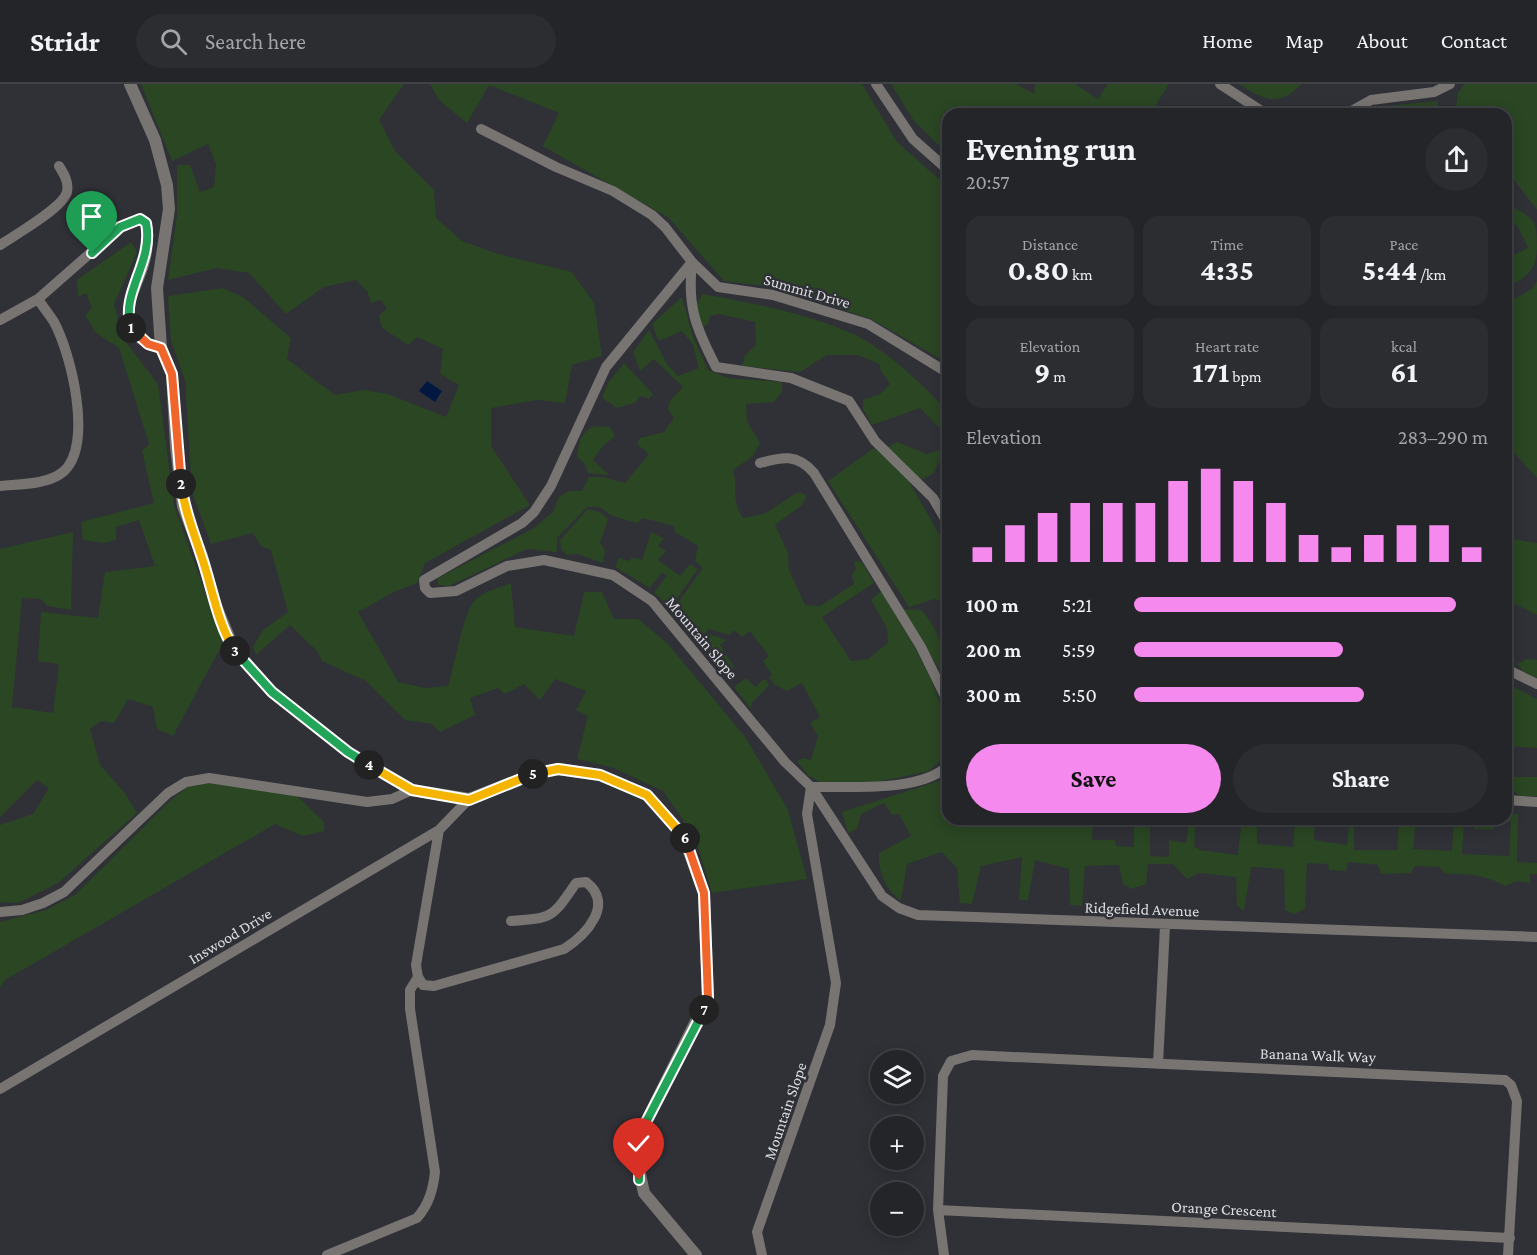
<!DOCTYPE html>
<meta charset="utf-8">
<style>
body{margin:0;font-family:"Crimson Pro",serif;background:#2b2d31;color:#f1f3f6;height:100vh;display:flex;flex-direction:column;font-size:22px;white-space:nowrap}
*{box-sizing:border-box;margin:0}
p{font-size:20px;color:#a3a5a8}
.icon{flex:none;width:33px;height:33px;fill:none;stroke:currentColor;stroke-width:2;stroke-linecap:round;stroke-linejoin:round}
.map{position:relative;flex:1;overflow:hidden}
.panel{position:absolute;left:942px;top:24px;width:570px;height:717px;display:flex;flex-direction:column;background:#232529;border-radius:18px;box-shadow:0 3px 15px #0003,0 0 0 2px #404246}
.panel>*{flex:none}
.tools{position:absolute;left:870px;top:966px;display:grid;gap:12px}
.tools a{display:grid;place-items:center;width:54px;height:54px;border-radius:50%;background:#232529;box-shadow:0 3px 15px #0003,0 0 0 2px #404246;font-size:30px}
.pin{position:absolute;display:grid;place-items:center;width:51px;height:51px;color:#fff;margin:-62px -26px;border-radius:50% 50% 50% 0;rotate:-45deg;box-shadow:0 0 6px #0007}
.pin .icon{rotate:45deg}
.km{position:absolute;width:30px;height:30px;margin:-15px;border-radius:50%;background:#222;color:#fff;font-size:16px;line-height:30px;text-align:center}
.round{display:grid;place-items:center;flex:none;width:63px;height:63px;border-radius:32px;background:#2b2d31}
.overview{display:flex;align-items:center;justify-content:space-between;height:102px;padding:0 24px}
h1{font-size:33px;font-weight:700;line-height:45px}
.figures{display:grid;grid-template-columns:repeat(3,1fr);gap:9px;height:102px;padding:6px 24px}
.figures div{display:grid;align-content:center;border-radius:15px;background:#2b2d31;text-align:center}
.figures b{font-size:30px;font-weight:700}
.figures small{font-size:16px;font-weight:400}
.figures p{font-size:16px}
.chart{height:168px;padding:12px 24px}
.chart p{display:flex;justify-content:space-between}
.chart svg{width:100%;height:108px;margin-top:6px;stroke:#f689ee;stroke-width:6}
.cta{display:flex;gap:12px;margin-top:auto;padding:12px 24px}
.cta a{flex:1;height:69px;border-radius:36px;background:#f689ee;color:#111;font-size:24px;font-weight:700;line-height:69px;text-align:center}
.cta a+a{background:#2b2d31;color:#f1f3f6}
ul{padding:0 24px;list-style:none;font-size:20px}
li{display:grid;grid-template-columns:96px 72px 1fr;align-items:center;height:45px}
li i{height:15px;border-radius:8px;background:#f689ee}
header{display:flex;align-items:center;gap:36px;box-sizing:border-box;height:84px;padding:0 30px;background:#232529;border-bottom:2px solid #404246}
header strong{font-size:28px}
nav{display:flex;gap:33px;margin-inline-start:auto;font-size:21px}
.search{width:420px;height:54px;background:#2b2d31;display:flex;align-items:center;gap:15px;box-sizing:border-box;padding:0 21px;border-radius:33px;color:#a3a5a8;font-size:22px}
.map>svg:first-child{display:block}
.green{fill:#2a4623}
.water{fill:#031841}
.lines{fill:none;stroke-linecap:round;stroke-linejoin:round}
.minor{stroke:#777472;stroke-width:10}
.tertiary{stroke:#777472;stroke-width:12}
.split-1-casing{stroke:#fff;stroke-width:12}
.split-2-casing{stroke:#fff;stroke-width:12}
.split-3-casing{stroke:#fff;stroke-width:12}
.split-4-casing{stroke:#fff;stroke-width:12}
.split-5-casing{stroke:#fff;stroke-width:12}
.split-6-casing{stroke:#fff;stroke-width:12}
.split-7-casing{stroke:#fff;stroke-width:12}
.split-8-casing{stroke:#fff;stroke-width:12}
.split-1{stroke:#22a559;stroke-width:8}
.split-2{stroke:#f0652b;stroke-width:8}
.split-3{stroke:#f5b400;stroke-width:8}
.split-4{stroke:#22a559;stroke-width:8}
.split-5{stroke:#f5b400;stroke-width:8}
.split-6{stroke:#f5b400;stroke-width:8}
.split-7{stroke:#f0652b;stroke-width:8}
.split-8{stroke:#22a559;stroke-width:8}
.labels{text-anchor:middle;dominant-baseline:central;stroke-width:5;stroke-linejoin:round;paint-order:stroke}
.street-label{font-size:16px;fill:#dddee2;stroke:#2f3137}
</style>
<header>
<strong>Stridr</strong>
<div class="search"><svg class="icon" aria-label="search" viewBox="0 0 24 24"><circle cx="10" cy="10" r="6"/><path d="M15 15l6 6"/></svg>Search here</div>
<nav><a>Home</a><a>Map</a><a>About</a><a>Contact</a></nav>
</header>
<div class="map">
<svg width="1537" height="1171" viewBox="0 0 1537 1171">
<rect width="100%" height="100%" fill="#2f3137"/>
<!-- green -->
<path class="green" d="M141,0H404L379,36L395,67L434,106L436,134L462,157L498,170L572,188L594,219L602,272L572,281L565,319L537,316L491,324V362L530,421L425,479L417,499L394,508L358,528L398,598L425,604L448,602C455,582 463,525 477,514C485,507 501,503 511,499L515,543L574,552L584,508H602L614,535H638L667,559L746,654L788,726L807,795L712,809L695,753L663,707L614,684L577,675L588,632L576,626L586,607L555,595L540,616L524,600L505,610L498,604L470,614L475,631L440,648L432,640L405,636L366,597L322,577L317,567L290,541L256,571L253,563L263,546L288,528L271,466L261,462L253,449L211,460L192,408L185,296L171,257L168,212L223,204L243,213L291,254L287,275L335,311L363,306L388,310L446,333L459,301L440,290L443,265L417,253L408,261L382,244L379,232L387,224L381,216L371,219L367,207L356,196L324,203L286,230L249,189L217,184L168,196L177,131V81H190L200,108L214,103L216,80L208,60L172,77Z
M430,0H862L897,58L948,103V279L871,235L774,203L724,197L669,134L543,62L559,29L489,1L467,39L439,16Z
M891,0H1016L1034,10L1035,0H1075L1098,15L1108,0H1169L1150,30H948V70L914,37Z
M1239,0H1302C1277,24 1264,16 1239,0Z
M1465,0H1537V126L1506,85V30H1455L1458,9Z
M1438,17V30H1370L1386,22Z
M1515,124C1535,136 1537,137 1537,161C1537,187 1528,192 1506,204V175L1528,164L1518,143L1506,133Z
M131,158L137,168L114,220L122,253L158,300L174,421L223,559L173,652L157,645L153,623L128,615L114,639L101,637L90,645L100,681L125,709L137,729L58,799L18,819L0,818V741L33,730L49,704L37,696L0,733V465L73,448L71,526L47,522L41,515L22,514L12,623L53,629L59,580L38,577L41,528L98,534L105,488L155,482L139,436L116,443V456L103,459L83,456L81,438L154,419L142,367L149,360L119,264L96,249L85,231L92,224L86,209L78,213L77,196Z
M1537,197V394L1506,360V220L1533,204Z
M702,210C753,219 805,229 853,250C883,263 926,303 948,328V360L946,351L920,324L872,341L863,325V316L880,310L890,300L881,287L879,280L858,271H827L800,288L742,282L745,271L756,261L755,238L719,230L710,232L708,240L702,244L696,223Z
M682,213L693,253L708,286L728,294L782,298V308L774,318L746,320L747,337L760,359L753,372L733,386C739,407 730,414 743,434L764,430L798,408L807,411L802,421L775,441L788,469L789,486L805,521L820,522L854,500L852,491L856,485L854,477L862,478L874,499L822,533L851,577L868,575L888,559L887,544L871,516L881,507C911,559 948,608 948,670L929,687L877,698H820L809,692L797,677L803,674L811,676L818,652L810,639L820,633L802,599L787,607L775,601L769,594L772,591L763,577L769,572L750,547L742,553L735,546L729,551L709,545L697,557L674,524L703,484L695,477L698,462L675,448L674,442L643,434L637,439L612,432L600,423H587L557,454V468L527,465L449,502L438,501V494L534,444L553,428L559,413L569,407H582L589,393H602L625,399L649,370L637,360L640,354L664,348L674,334L668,325L670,317L683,303L654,275L640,287L633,268L649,246L667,280L678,292L699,284L693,261L682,247L659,257L652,240Z
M624,279L653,310L649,315L640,312L635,319L617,324L602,314L608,299Z
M594,342L610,343L615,352L603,362L593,376L609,391L588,389L584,379L577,373C578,359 581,348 594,342Z
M897,358L927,370L948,363V376L938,379L934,389L921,396L888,363Z
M874,364L906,392L948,466V518L935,515L909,523L828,397Z
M588,425L600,428L608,435L600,459L605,466L603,479L577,470L567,471L561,465L560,456Z
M651,448L664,454L658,462L666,467L658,476L680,492L690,480L698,485L671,523L654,509L667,491L661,489L650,504L615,483L619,474L629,477L633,473L642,476Z
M1506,454L1537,459V531L1506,515Z
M903,525L922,526L932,540L948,573V612L939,585Z
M709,550L726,556L720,561L734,583L725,592L699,558Z
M1526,575L1537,576V594L1525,589L1517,580Z
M746,594L755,603L763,596H766L769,601L751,620V625L734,603Z
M1506,599L1537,615V664L1506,662Z
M948,690V735H1047L1048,738L1093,735L1092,756H1115L1116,762L1134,763V735H1150V772L1169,773V756L1186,759L1190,735H1196L1194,762L1200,766L1238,771L1242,735H1257V760L1293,763L1295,735H1315L1314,756L1347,761L1350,735H1354V766H1397L1399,735H1416L1413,765L1452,767L1454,735H1464L1462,770L1509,772L1511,738L1494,737V746L1474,745V735H1506V729L1518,730L1517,778L1537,779V790H1530V799L1517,797L1505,802C1487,792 1468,789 1446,790L1439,783L1415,782L1411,789L1381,790L1378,781L1348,778L1346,787L1329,786L1328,780L1307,779L1305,825L1295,830L1285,826L1284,785L1251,783L1244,827L1237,822L1236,793L1199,789L1187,795L1173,780H1148L1146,800L1132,805L1123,800L1119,781L1085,782L1082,822L1070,821L1069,785L1035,776L1028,816H1019L1022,773L981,782L972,820L960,819L957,784L942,768L907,780L901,817C885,805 878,788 879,769L911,752L899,730L892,731L884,719L861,730L857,745L848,749L842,728L942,696Z
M1513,693H1537V712H1520L1514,707Z
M210,699L297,712L324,738V747L303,752L275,740L5,896L0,904V838L46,826L75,811L172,715L189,702Z"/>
<!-- water -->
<path class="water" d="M427,297L442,307L435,318L419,307Z"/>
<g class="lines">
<!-- minor -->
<path class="minor" d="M876,0L913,55L948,86
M1220,0L1266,30
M1346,30L1371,16L1434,8L1450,0
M481,45L556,83L613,107L652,131L665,143L692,178L718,203L773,211L868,240L948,289
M0,161C15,151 63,124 67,108C69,98 64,90 59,82
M692,178L606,283L551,402L534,428L522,439L424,496L425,504L430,509L456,507L507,482L544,476L613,491L652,517L785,678L811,703L882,812L899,824L918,831L1537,853
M692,179C687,223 696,244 716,283L791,294L849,317L875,357L933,414L948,440
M0,236L38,215L120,143L140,135L146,139C149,152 148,168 144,181C133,216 106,249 161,264
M760,379C782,373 797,369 814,389L921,563L945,612L948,627
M0,402C19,400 47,401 63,388C94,362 71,269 54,238C49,230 43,223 38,215
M1506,585L1537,600
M811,703C850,702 918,709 948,682
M1506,716L1537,718
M439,746L416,881L418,893L423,901L434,902L564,865C586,851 615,820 586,798L576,799C552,834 553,834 511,837
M0,828L22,826L43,819L64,808L168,709L186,698L209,694L367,718L392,715L412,706
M1158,980L1165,842
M0,1005L439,746L469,715
M938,1126L1510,1154
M327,1171L417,1134C429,1120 433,1106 435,1088L410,925V906L418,893
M762,1171L757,1148L830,941L836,899L807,730L811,703
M944,1171L938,1126L943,992L951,977L972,971L1505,996L1511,1001L1517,1017L1508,1171"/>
<!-- tertiary -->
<path class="tertiary" d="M130,0L155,56L167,101L169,125L157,204L161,264L172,290L176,363L183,422L202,472L216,522L234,565L272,608L348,668L412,706L469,715L534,690L559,685L600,691L647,711L683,751L704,809L708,913L645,1040L637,1076L644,1109L696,1171"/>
</g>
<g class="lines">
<defs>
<path id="split-1" d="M92,169L120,143L140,135L146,139C154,179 120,208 131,244"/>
<path id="split-2" d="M131,244L148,260L161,264L172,290L181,400"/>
<path id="split-3" d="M181,400C184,425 193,446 201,471C212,502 217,539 235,567"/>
<path id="split-4" d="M235,567L272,608L348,668L369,681"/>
<path id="split-5" d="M369,681L412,706L469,716L533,690"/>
<path id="split-6" d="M533,690L558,685L600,691L647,711L685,754"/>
<path id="split-7" d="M685,754L704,809L708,914L704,926"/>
<path id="split-8" d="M639,1096V1061L645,1040L704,926"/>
</defs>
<!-- split-1 casing -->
<use href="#split-1" class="split-1-casing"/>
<!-- split-2 casing -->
<use href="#split-2" class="split-2-casing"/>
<!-- split-3 casing -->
<use href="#split-3" class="split-3-casing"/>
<!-- split-4 casing -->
<use href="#split-4" class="split-4-casing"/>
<!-- split-5 casing -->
<use href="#split-5" class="split-5-casing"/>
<!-- split-6 casing -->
<use href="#split-6" class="split-6-casing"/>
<!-- split-7 casing -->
<use href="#split-7" class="split-7-casing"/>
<!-- split-8 casing -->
<use href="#split-8" class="split-8-casing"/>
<!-- split-1 -->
<use href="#split-1" class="split-1"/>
<!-- split-2 -->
<use href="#split-2" class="split-2"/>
<!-- split-3 -->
<use href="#split-3" class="split-3"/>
<!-- split-4 -->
<use href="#split-4" class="split-4"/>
<!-- split-5 -->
<use href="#split-5" class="split-5"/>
<!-- split-6 -->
<use href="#split-6" class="split-6"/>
<!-- split-7 -->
<use href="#split-7" class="split-7"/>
<!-- split-8 -->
<use href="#split-8" class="split-8"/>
</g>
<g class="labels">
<!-- street labels -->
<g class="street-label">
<text transform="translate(807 207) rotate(16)">Summit Drive</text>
<text transform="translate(702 554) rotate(50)">Mountain Slope</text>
<text transform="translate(1142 825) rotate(2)">Ridgefield Avenue</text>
<text transform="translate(230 852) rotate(-31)">Inswood Drive</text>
<text transform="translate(1318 971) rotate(2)">Banana Walk Way</text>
<text transform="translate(785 1027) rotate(-71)">Mountain Slope</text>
<text transform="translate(1224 1125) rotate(3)">Orange Crescent</text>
</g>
</g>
</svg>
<div class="tools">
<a><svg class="icon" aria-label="layers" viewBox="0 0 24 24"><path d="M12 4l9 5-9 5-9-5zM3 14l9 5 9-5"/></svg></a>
<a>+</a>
<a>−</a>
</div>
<div class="pin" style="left:92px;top:169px;background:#1e9e55"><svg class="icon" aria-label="arrive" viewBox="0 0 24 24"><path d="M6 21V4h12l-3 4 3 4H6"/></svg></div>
<div class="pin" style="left:639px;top:1096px;background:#d93025"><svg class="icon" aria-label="check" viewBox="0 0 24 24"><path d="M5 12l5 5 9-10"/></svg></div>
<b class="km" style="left:131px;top:244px">1</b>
<b class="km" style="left:181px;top:400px">2</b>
<b class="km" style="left:235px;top:567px">3</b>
<b class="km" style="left:369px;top:681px">4</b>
<b class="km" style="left:533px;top:690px">5</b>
<b class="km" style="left:685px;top:754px">6</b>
<b class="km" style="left:704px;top:926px">7</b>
<section class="panel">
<div class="overview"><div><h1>Evening run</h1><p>20:57</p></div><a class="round"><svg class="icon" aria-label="share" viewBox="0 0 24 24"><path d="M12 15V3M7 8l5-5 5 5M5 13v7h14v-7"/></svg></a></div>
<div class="figures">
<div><p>Distance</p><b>0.80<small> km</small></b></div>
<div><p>Time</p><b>4:35</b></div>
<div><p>Pace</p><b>5:44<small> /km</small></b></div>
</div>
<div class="figures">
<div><p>Elevation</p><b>9<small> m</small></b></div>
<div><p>Heart rate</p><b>171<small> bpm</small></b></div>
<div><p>kcal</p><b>61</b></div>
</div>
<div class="chart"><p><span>Elevation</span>283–290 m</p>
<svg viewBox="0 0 160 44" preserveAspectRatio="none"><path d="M5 44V38M15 44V29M25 44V24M35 44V20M45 44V20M55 44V20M65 44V11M75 44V6M85 44V11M95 44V20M105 44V33M115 44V38M125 44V33M135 44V29M145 44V29M155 44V38"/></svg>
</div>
<ul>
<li><b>100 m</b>5:21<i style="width:91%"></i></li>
<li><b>200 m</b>5:59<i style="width:59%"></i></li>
<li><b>300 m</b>5:50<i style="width:65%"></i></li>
</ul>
<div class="cta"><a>Save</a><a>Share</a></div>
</section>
</div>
